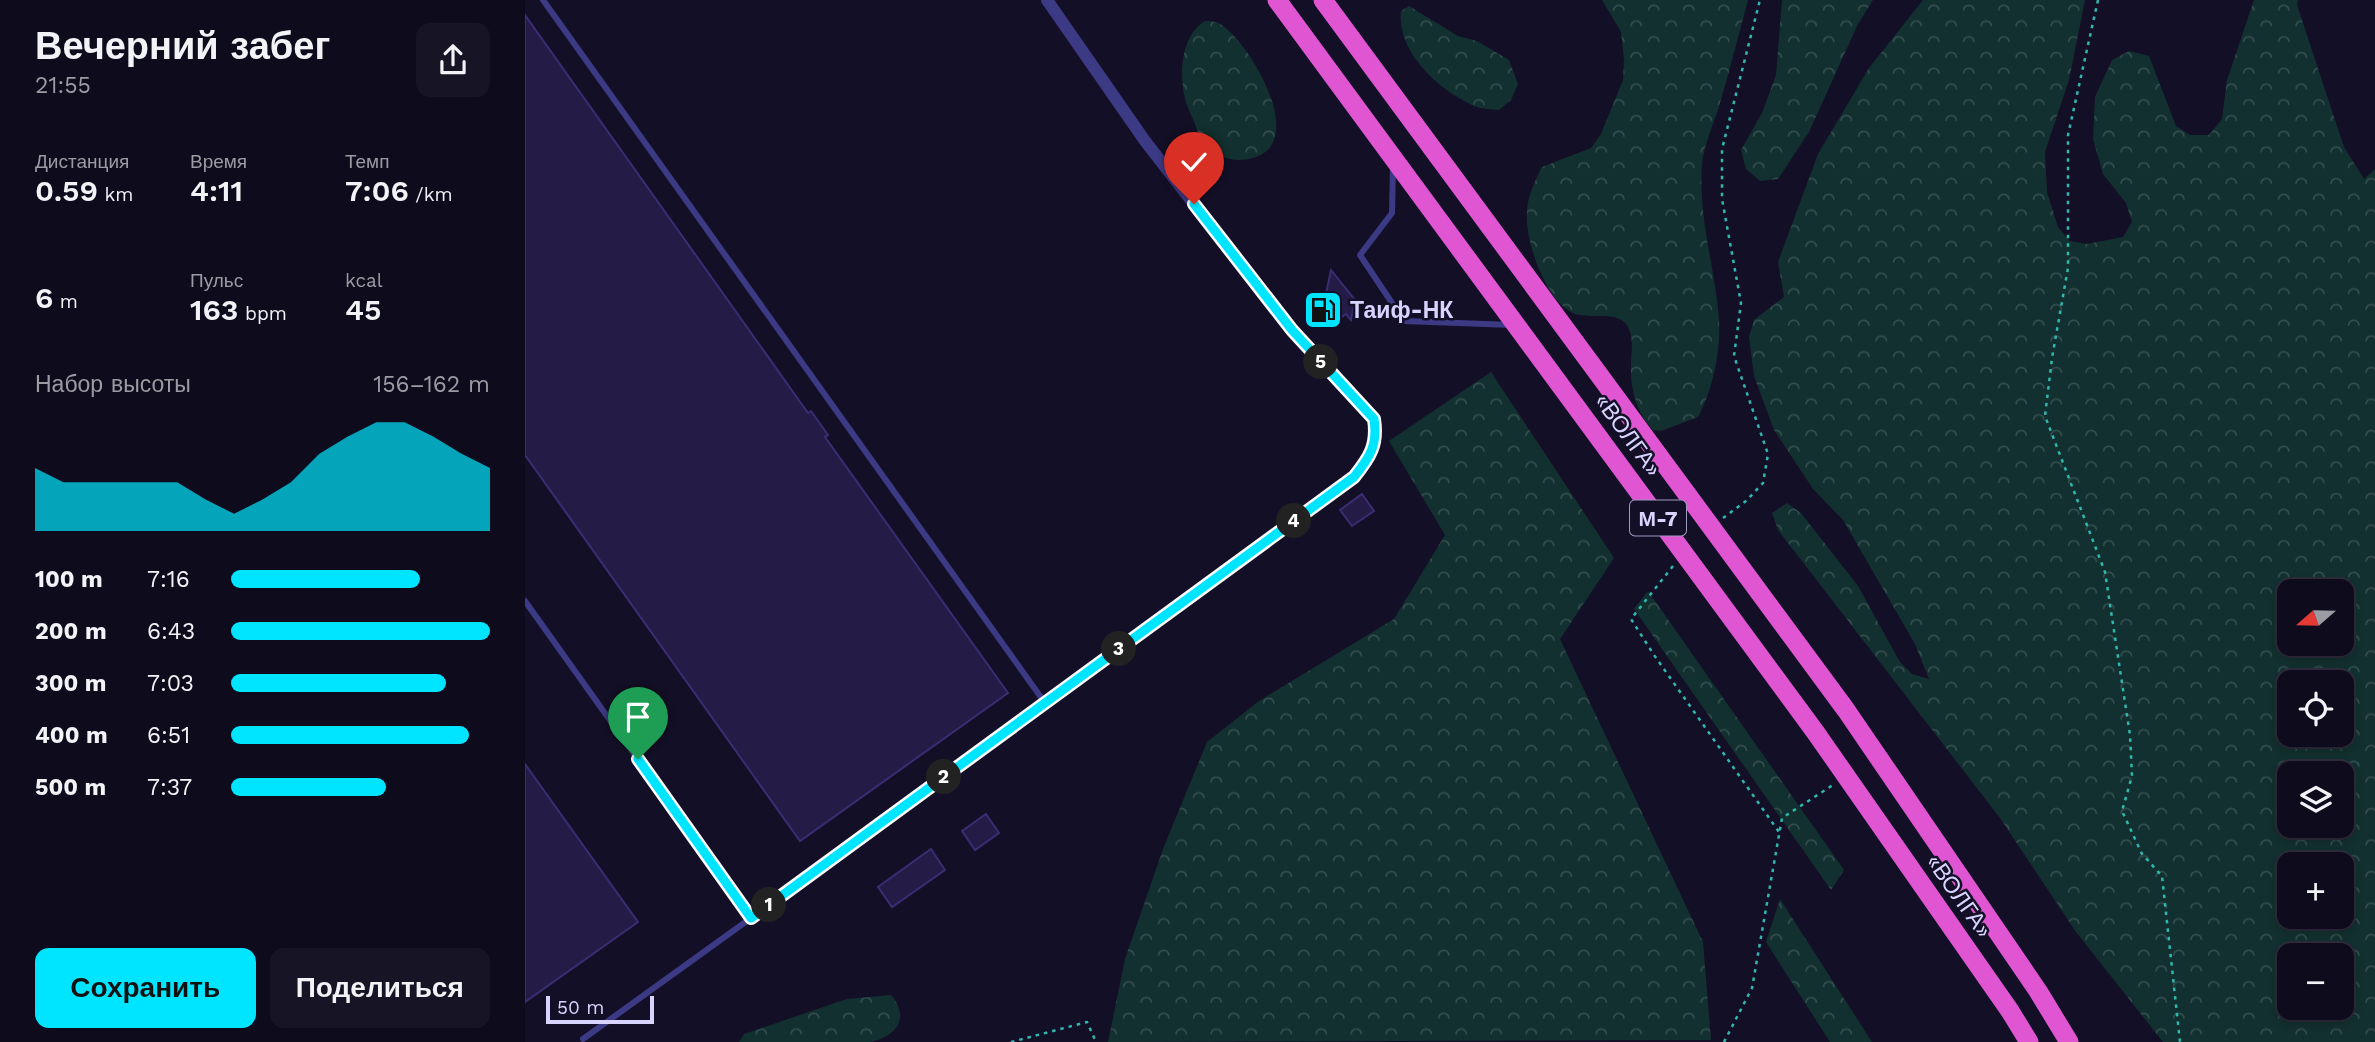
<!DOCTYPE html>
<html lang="ru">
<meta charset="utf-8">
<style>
body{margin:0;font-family:"Work Sans",sans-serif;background:#171425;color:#f1f3f6;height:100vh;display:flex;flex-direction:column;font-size:26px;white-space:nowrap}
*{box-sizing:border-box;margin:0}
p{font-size:23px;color:#9b9ba3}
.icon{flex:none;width:38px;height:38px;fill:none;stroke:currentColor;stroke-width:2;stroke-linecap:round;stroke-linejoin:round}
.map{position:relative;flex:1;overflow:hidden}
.panel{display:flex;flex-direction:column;background:#0e0b1c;width:525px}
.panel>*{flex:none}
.needle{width:46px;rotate:250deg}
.fabs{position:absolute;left:1752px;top:579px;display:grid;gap:14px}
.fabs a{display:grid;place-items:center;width:77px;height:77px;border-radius:14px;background:#0e0b1c;box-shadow:0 4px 10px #0003,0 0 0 2px #2e2b3b;font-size:35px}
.scale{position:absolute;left:21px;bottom:18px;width:108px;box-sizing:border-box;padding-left:7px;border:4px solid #d9d4ff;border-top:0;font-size:19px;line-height:24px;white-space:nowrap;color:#d9d4ff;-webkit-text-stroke:5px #130f26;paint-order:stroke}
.pin{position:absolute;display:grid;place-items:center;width:60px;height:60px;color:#fff;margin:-72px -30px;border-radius:50% 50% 50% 0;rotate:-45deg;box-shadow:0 0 7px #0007}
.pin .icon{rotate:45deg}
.km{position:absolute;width:35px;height:35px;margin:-18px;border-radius:50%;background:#222;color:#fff;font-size:19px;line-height:35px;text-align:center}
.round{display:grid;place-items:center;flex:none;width:74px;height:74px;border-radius:14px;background:#171425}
.head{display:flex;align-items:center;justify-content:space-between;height:119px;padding:0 35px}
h1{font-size:38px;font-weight:600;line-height:52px}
.metrics{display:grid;grid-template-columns:repeat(3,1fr);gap:10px;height:119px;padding:7px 35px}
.metrics div{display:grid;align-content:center}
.metrics b{font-size:30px;font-weight:600}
.metrics small{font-size:19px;font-weight:400}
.metrics p{font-size:19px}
.chart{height:196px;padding:14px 35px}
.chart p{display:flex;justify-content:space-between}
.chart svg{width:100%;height:126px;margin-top:7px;fill:#00e5ff;opacity:.7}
.cta{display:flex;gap:14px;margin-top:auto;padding:14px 35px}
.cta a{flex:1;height:80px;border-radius:14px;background:#00e5ff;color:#111;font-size:28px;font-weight:600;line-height:80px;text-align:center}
.cta a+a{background:#171425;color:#f1f3f6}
ul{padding:0 35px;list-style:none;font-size:23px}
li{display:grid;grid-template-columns:112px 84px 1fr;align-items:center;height:52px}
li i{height:18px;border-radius:9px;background:#00e5ff}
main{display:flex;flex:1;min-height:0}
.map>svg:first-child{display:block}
.forest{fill:url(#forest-crowns);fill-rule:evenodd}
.building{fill:#241b47;stroke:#3b2d73;stroke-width:2}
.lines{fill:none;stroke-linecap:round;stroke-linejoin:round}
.path{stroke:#2fb8b0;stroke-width:2.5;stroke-dasharray:3.5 5;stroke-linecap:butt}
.service{stroke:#3d3a85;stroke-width:6}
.minor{stroke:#3d3a85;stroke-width:12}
.trunk{stroke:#e055d1;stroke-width:19}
.route-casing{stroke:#fff;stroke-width:14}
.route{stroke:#00e5ff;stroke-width:9}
.labels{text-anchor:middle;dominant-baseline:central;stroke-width:5;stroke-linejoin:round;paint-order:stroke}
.shield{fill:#130f26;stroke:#9e99be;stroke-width:2}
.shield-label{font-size:21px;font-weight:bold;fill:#d9d4ff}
.poi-label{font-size:23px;font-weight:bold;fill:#d9d4ff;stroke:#130f26;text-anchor:start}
.street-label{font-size:23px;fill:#d9d4ff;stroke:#130f26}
</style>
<main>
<section class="panel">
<div class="head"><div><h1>Вечерний забег</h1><p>21:55</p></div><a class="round"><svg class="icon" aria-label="share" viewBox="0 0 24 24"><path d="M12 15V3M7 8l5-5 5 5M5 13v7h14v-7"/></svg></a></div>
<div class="metrics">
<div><p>Дистанция</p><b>0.59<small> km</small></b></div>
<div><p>Время</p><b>4:11</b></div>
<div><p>Темп</p><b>7:06<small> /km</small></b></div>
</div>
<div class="metrics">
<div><b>6<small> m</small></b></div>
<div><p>Пульс</p><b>163<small> bpm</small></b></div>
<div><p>kcal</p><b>45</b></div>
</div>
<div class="chart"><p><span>Набор высоты</span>156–162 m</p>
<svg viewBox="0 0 160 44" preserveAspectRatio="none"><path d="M0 44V22L10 27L20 27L30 27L40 27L50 27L60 33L70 38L80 33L90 27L100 17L110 11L120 6L130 6L140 11L150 17L160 22V44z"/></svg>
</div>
<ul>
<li><b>100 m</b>7:16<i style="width:73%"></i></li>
<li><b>200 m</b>6:43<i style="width:100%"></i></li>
<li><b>300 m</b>7:03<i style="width:83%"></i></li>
<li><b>400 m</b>6:51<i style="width:92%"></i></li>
<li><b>500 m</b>7:37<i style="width:60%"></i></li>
</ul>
<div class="cta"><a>Сохранить</a><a>Поделиться</a></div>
</section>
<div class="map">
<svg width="1850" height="1042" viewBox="0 0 1850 1042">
<defs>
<pattern id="forest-crowns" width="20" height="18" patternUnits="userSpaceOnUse" patternTransform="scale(1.75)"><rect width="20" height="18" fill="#12302f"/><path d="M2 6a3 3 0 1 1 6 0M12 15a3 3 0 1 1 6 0" fill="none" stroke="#344d4e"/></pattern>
</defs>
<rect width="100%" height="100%" fill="#130f26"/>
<!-- forest -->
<path class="forest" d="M1077,0H1223C1214,34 1205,69 1195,103C1189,124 1179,143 1177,165C1173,217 1190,267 1194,319C1196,351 1188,389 1173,417L1136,431L1128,430C1112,414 1105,389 1106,366C1106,353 1109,342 1104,329C1095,307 1063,322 1046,312C1020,298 1000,241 1002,213C1002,197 1010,181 1017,167L1066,148L1076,134L1098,80L1099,60L1096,32Z
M1257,0H1348L1333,24L1284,132L1253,179L1235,181L1221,169L1216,150L1237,113L1251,75Z
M1398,0H1560L1544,80L1520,152L1522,192L1533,227L1545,241L1562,244L1598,237L1607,222L1601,203L1578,174L1568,139L1570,97L1587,60L1604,51L1624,56L1651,126L1665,135H1684L1697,119L1702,80L1729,0H1773L1772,5L1819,147L1839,179L1850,169V1042H1638L1551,932L1475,818L1253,530L1247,513L1262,503L1276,513L1333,586L1375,662L1387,674L1404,679L1390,644L1318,520L1288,489L1249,430L1229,376L1224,337L1229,320L1259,297L1253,262L1293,154L1344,68ZM1764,592H1816V644H1764ZM1816,682V735H1764V682ZM1764,774H1816V826H1764ZM1816,864V917H1764V864ZM1764,956H1816V1008H1764Z
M884,6L933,36L952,41L984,60L993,84L986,100L974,110C967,109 958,109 952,107C916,93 871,52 876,11Z
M680,21C686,21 690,21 695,24C724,41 782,139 731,157C712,164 691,158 678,143C674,138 672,130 670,124C667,116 662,107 660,99C654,74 656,35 680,21Z
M966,372L1089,558L1035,639L1178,942L1186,1040L583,1042L600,959L638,849L682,742L734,701L869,619L920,535L864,441Z
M1123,591L1319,870L1306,890L1109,609Z
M1255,899L1347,1042H1305L1241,942Z
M366,995C386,1018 371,1037 345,1042H214L219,1034L322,999Z"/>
<!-- building -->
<path class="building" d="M0,15L283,413L286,411L303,435L300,437L483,693L275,841L0,455Z
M806,270L830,300L826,320L821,314L802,327L786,304L801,294Z
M837,494L849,511L827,526L815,510Z
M0,764L113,922L0,1002Z
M461,814L474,833L450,850L437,831Z
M406,849L420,870L367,907L353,887Z"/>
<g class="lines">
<!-- path -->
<path class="path" d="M1573,0L1543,135V268L1527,358L1520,416L1580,572L1605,735L1607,776L1597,811L1617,854L1637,876L1655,1042
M1198,518L1221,501L1238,483L1243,454L1209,356L1216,303L1197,199V149L1235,0
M1148,566L1106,619L1129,655L1254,832
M486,1042L562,1022L571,1042
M1199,1042L1227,988L1257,818L1308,785"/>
<!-- service -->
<path class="service" d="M18,0L520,703
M868,166L867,213L835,255L879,321L987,325
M0,601L226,918L829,477
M58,1039L226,918"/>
<!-- minor -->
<path class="minor" d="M522,0L620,141L767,330L849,419C853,445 845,457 829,477"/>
<!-- trunk -->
<path class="trunk" d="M752,0L1291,733L1485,1011L1504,1042
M798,0L1321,710L1513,991L1544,1042"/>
</g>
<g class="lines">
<defs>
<path id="route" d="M113,759L226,918L829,477C845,457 853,445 849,419L767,330L669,204"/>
</defs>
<!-- route casing -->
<use href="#route" class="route-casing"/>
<!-- route -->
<use href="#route" class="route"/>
</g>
<!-- icons -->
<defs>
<symbol id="fuel-square" viewBox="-11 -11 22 22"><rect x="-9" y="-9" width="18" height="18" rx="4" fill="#00e5ff" stroke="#130f26"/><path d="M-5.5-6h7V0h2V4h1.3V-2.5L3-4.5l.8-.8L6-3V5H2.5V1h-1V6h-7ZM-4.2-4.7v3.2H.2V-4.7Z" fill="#111"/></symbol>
</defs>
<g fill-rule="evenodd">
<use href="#fuel-square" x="776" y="288" width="44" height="44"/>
</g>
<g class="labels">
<!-- shield labels -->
<rect class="shield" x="1105" y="500.5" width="56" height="35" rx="5"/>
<g class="shield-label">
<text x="1133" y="518">М-7</text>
</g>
<!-- poi labels -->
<g class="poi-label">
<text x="825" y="310">Таиф-НК</text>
</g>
<!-- street labels -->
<g class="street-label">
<text transform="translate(1103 435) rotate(54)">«ВОЛГА»</text>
<text transform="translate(1434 896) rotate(55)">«ВОЛГА»</text>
</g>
</g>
</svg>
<div class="fabs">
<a><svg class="needle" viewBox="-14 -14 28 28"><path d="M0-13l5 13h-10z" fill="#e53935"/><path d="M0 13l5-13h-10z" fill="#9b9ba3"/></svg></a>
<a><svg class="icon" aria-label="locate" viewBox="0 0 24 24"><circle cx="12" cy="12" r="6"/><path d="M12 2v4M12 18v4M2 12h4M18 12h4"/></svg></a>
<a><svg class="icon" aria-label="layers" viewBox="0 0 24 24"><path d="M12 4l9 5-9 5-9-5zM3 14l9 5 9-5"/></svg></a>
<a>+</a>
<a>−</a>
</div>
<div class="scale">50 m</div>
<div class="pin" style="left:113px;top:759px;background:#1e9e55"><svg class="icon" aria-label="arrive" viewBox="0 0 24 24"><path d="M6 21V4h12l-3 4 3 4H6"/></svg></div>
<div class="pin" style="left:669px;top:204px;background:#d93025"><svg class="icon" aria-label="check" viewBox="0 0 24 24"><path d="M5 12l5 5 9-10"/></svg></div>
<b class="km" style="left:244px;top:905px">1</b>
<b class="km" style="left:419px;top:777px">2</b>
<b class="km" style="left:594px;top:649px">3</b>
<b class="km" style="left:769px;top:521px">4</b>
<b class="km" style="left:796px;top:362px">5</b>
</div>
</main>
